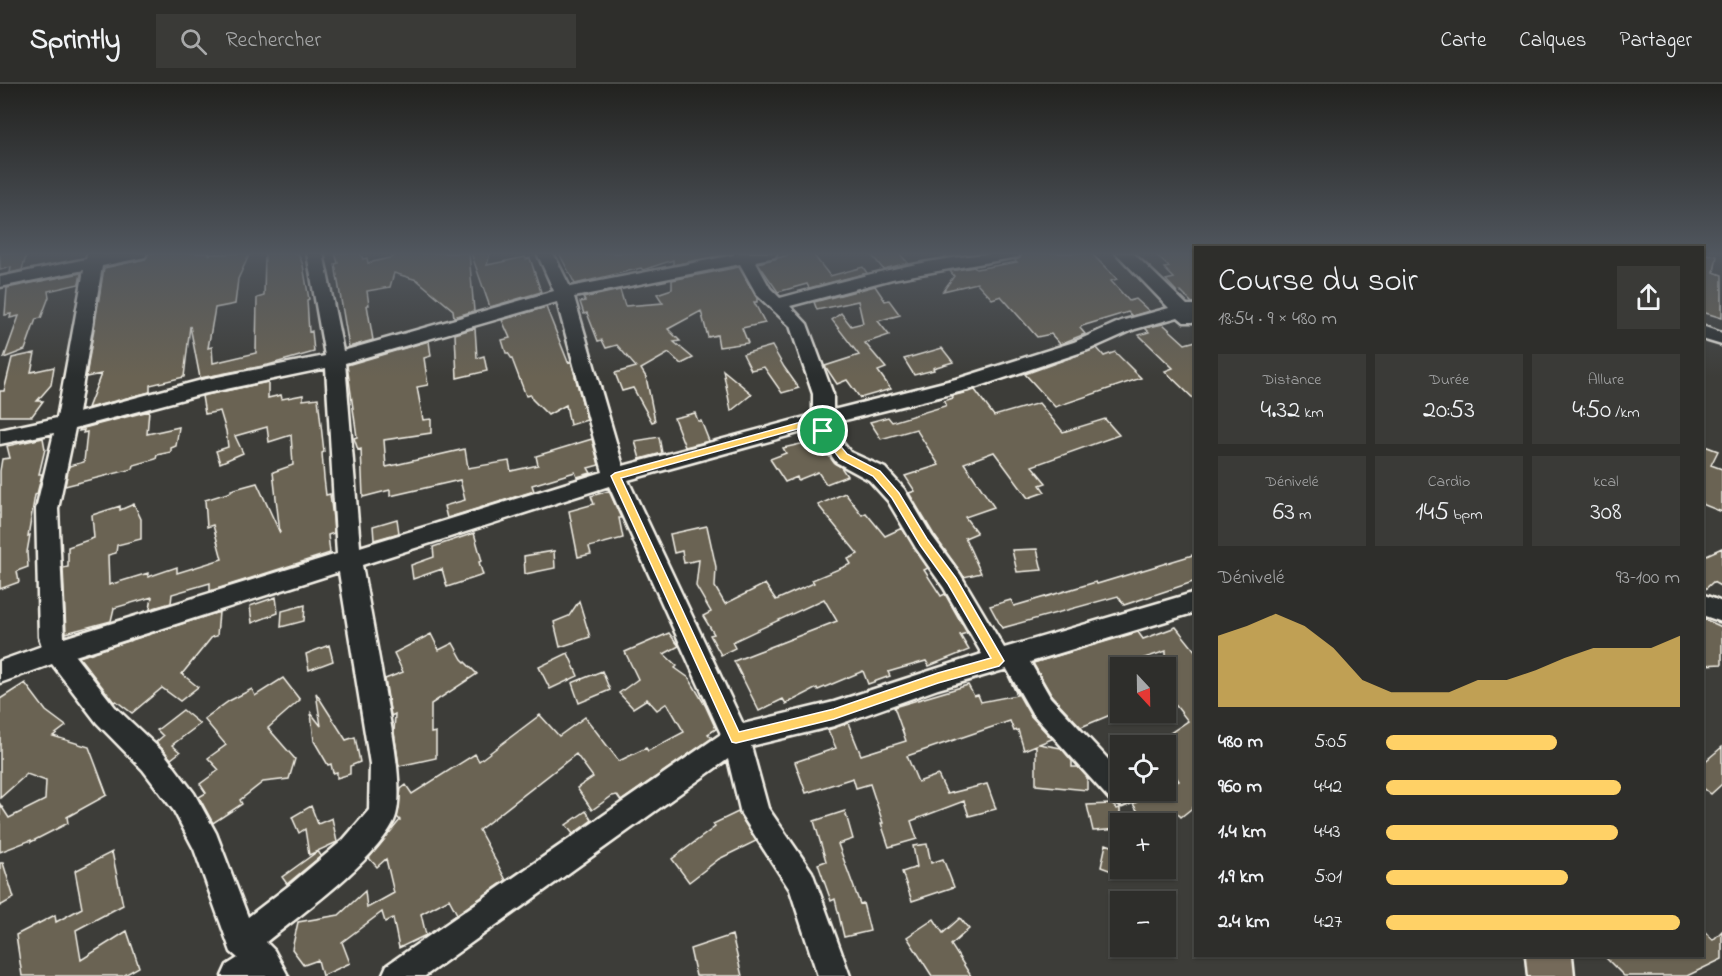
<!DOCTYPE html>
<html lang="fr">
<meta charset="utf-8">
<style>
body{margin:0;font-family:"Indie Flower",sans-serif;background:#3a3a37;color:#f1f3f6;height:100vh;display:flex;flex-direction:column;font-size:22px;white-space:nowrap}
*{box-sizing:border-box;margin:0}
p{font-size:20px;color:#a7a8a9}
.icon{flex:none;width:33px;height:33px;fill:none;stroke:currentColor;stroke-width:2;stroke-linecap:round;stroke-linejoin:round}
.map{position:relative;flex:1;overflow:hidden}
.side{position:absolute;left:1194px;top:162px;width:510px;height:711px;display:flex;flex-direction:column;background:#2e2e2b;border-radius:0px;box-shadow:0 2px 4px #0004,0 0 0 2px #494a47}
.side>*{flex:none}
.needle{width:39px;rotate:158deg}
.buttons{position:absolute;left:1110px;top:573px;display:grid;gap:12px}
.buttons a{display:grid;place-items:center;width:66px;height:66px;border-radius:0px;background:#2e2e2b;box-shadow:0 2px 4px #0004,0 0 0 2px #494a47;font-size:30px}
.pin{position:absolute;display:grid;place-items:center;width:51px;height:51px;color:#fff;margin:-26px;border:3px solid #fff;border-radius:50%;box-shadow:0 2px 6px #0007}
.round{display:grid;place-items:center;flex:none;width:63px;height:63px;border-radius:0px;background:#3a3a37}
.summary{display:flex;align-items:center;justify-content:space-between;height:102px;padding:0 24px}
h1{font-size:33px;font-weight:600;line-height:45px}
.metrics{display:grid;grid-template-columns:repeat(3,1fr);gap:9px;height:102px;padding:6px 24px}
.metrics div{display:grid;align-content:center;border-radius:0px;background:#3a3a37;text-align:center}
.metrics b{font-size:26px;font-weight:600}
.metrics small{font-size:16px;font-weight:400}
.metrics p{font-size:16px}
.chart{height:168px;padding:12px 24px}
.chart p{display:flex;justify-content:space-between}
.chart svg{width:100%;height:108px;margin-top:6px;fill:#ffd166;opacity:.7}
ul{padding:0 24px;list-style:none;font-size:20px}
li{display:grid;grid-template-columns:96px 72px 1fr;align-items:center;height:45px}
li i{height:15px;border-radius:8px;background:#ffd166}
header{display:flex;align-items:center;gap:36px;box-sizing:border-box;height:84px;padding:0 30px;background:#2e2e2b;border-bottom:2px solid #494a47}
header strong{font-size:28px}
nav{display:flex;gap:33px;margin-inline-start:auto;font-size:21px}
.search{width:420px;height:54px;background:#3a3a37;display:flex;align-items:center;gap:15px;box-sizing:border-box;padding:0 21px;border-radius:0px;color:#a7a8a9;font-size:22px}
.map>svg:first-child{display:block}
.building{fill:#6a6352;stroke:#f4f1e8;stroke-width:1.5}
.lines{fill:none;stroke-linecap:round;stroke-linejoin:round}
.minor-casing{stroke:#f4f1e8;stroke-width:5}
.highway-casing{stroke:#f4f1e8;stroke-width:5}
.minor{fill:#2a2d2e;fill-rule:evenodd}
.highway{fill:#746a5a;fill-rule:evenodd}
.route{fill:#ffd166;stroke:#fff;stroke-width:1.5;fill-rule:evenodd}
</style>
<header>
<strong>Sprintly</strong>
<div class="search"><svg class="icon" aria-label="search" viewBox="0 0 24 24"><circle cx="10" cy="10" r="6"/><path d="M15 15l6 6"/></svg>Rechercher</div>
<nav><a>Carte</a><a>Calques</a><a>Partager</a></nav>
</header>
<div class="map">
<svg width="1722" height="892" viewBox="0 0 1722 892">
<rect width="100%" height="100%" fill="#3d3d39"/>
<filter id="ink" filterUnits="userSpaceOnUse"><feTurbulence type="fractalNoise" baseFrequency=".0167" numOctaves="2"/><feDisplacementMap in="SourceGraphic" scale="12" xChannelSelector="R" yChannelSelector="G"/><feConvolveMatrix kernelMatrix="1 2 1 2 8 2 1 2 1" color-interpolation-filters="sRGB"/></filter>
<g filter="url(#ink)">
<!-- building -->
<path class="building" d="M0,169H27L22,186L10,189L11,183L0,186Z
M149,169H209V170L250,169L238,195L235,220L215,224L208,264L212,263L213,279L256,269L257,214L264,212L265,169H298L303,181L309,215L307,216L309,248L312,247L314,268L268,281L200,294L190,242L184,293L150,301V308L88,324L101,290L86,293L104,184L145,175Z
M335,169H360L363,175L367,174L368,179L393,173L396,169H469L474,227L454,233L453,226L417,196L394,189L390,203L367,207L369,221H367L373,256L349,263L335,180L338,179Z
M471,169H490L487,181L525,173L526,175L530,174L541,208L490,223Z
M559,169H732L673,181V176L643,186L641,184L575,200Z
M796,169H812L830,192L863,183L867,189L809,204L807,200L778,208L758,179Z
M870,169H899L908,179L883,185Z
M1022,169H1091L1117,195L1111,197L1129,217L1136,215L1149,227L1132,232L1128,228L1082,242L1080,244L1085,250L1060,260L1051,250L1037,253L1001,212L992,215L977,199L943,207L954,192L950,187L974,183L976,185L1017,178L1015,176L1020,174Z
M1154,169H1196V219H1192L1180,207L1177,208L1166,196L1174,194L1164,184L1169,183Z
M1702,169L1717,172L1714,188L1722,191V234L1702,228Z
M739,183L757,214V218H754L765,239L742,244L748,259L719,263L717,251L708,253L701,227L668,245L680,257L674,258L693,274L681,280L669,269L641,285L646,293L655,337L652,338L633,304L622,307L615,289L636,283L617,261L606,264L602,256L598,257L587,229L584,230L580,218L585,217L583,214L620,206L625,222L663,219L657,210L672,205V196Z
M81,189L79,200L48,207L49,213L41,234L36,235L25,266L4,274L19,232L10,234L11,230L5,231L7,204Z
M875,202L885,217L889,216L900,231L878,237L889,251L865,259L886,284L878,287L891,305L860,314L847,296L837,300L825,282L859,271L832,236L841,229L851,242L863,239L858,217L817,226L814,218Z
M546,223L568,278L571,277L587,336L570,341L566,321L548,331L532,315L531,311L526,312L512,275L508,269H506L502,256L510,254L502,236Z
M1163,240L1185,260L1196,257V317L1165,287L1173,284L1139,251L1149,248L1145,244Z
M475,244L477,274L484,272L487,287L457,294L455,250Z
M429,257L431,272L424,274L428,301L417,303L423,336L431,335V349L384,356L386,383L465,365L468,384L509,377L511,387L538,381L536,372L592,355L599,381L588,384L591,389L577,393L575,388L532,401L534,407L447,434L444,422L465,416L460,396L390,412V406L363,413L361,365L358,366L354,354L357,353L347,281Z
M772,262L784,283L799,304L782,309L764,283L751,286L743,270Z
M942,264L953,278L933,284L934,286L914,291L904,275Z
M1097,264L1104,272L1115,268L1141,294L1055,323L1025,290Z
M35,269L31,288L54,283L51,301L37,317H43L32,332H0V307H4L12,274Z
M723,286L752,310L731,327Z
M268,298V314L281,311L282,315L303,311V316L318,314L324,368L322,369L324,394L326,411L330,410L333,435L334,449L328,451L330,469L210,507V499L172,510L171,519L150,525L152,513L114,524L111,537L66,549L63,484L68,483V463L94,454L92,431L120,422V426L134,420L141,435V455L117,461L116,469L108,471L109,501L148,489V493L177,483V489L222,475L213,441L207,443L205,416L231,408V406L257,399L280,449L273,388L293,381L291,351L269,358L267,343L235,352L243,369L220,379L216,367L228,363L226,347L220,327L205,330L202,312Z
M975,306L994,332L1039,319L1063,348L1105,335L1119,351L1032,382L1046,399L1040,401L1045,408L1028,414L994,368L964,379L994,423L965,433L977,449L965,454L981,489L964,493L934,451L909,409L915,407L905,392L939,381L916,345L881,355L870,338L888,333L892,338L945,322L946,320L944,317L953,314L952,312Z
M149,327L147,350L179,343L176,362L171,364V368L157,371L156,375L134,381L133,385L65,402L69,382L84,378L87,348L83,349L84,346L79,347L80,345Z
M695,329L698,337H701L709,357L685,363L674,334Z
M659,353L662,369L640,375L635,357Z
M43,354L45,365L39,390H42L37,410L35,411L28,452L30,451L27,468L28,483L17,487L19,498L0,505V387L2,375L10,374L7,362Z
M818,356L834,379L841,383L847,392L826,400L818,388L798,396L797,393L785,398L770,375L786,369L783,364Z
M1702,361L1718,367L1711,381L1722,385V428L1702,420Z
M609,407L621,434H619L623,454L589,463L591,470L578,473L569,427L594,420L591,412Z
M845,409L862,431L866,429L885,452L902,444L928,484L924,486L941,512L945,510L967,549L960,551L969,566L929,582L926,577L888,588L890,592L868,600L863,587L818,606L817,604L786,620L783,615L759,627L734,577L837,537L824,515L732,558L735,564L721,571L710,551L714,550L703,532L711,528L696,502L699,476L684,479L682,467L674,469L670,450L707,442L716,483L715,503L725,520L765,500L776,516L814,499L812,496L851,480L848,475L858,470L818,421Z
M397,435L399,449L374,456L373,442Z
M474,449L482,477L479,478L483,491L447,503L442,485L413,495L411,481L434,473L433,463Z
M1722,464V503L1713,498L1702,508V473Z
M1037,465L1042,486L1017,488L1012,466Z
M554,467L555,484L525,490L524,472Z
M1196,470V497L1124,521L1118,512L1002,544L990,522L1011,516L1014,522L1096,498L1097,500Z
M276,513L278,529L252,539L250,522Z
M579,517L590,553L560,563L554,538L569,532Z
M305,521L304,537L281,543L282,527Z
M219,528L217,552L212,553L182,590L198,603L180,617L162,604L132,629L116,617L114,618L79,573Z
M1702,534L1722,543V580L1702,581Z
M1176,543L1196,568V721L1181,733L1175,727L1146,740L1133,720L1159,706H1166V703L1179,697L1166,677V652L1188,637L1166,609V567L1120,582V627L1081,643L1052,612L1033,579L1138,548L1143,555Z
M669,549L679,562L664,570L677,582L675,584L689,594L705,621L716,645L708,650L712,654L621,717L617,711L612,712L592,726L577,704L593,693L576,670L479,746L506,796L457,830L449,815L421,830L426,851L399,864L393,834L385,838L382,828L342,858L350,879L322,892L318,876L304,881L292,865L298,838L339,831L365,807L367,824L394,809L386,775L377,783L369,774L400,736L397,733L401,705L406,701L412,710L475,670L479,677L540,631L559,652L585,633L619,677L646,664L648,667L684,648L667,619L657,626L647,615L633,624L619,609L638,595L625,568Z
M431,550L439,566L453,559L462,575L477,590L431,620V649L436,648V674L399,682L394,648L395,630L391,632L385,595L403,588L394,569Z
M329,561L333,577L309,586L306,570Z
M568,569L578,592L550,605L539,583Z
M602,587L610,606L579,619L572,599Z
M1008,592L1030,631L1052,655L1039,660L1061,664L1072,677V683H1078L1087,693V706L1036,701V661L1024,666L1018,646L1014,647L1010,637L907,672L918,698L938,691L947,710L987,700L996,725L969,732L964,717L911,737L917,755L889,763L881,739H883L870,700L856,704L853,694L806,709L795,678L836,664L828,646L848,639L861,671L906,657L894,623L968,601L974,612L978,611L981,618L1017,611Z
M283,594L300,616L268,644L295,675L289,695L263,698L240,716L242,720L213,739L199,713L206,709L200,700L219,686L208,674L226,661L204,635L229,617L252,605L255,612Z
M25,599L46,627L66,642L53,652L89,663L107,711L67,733L68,739L31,758V756L0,768V720L9,734L45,716L46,697L27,690L0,714V615Z
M316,609L346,656L355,653L360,678L350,682V690L337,694V688L333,689L331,680L328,681L314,657L311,629L321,642Z
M183,626L200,640L172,661L180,668L171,675L156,658L163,652L157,646Z
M1722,663V700L1711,710L1702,703V680Z
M1111,720L1117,725L1120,724V745L1093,747L1087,721Z
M311,722L318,740L332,734L337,758L309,771L305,745L299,749L292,733Z
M586,727L592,736L573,750L566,741Z
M845,727L853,755L838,760L860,820L863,819L870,847L844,853L835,815L831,817L818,780L826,777L814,737Z
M738,728L756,757L719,775L689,798L672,775L715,743L713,740Z
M927,760L931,779L943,775L954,803L912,817L902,788L917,783L913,762Z
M1106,760L1120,765V790L1101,783Z
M318,767L321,772L287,800L282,793Z
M112,768L123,821L76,846L81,876L127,847L139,883L123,892H22L16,851L55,831L56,838L82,824L75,787Z
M0,779H3L14,814L0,822Z
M960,834L969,845L951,861L971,892H932L907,853L934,835L943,849Z
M1702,845L1713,856L1722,847V875L1687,892H1624L1604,872H1702Z
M732,851L742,892H696L690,865Z"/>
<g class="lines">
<defs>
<path id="minor" d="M88,169H104V171L116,169H147L145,173L102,182L78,329L202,296L325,272L307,169H323L343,267L554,207L537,169H553L570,203L734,171V169H777L775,173L755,177L770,204L780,214C859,193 939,169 1020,169L1018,173L1012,174L892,195L790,222L807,240L833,310V326L960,294L1074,258L1121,237L1169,224L1116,169H1133L1187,221H1196V238H1184L1178,233L1135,245L1088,266L971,305L833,339V346L850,368L885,384L904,405L932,452L960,490L1004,564L1196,508V528L1030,578L1050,613L1120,688V706H1135L1132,718L1122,722L1112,718L1032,629L1007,585L938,605L834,642L751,662L768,724L812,788L850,892H818L790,806L741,730L728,675L425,892H382L387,881L721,650L609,402L362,481C369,520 376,558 383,597C388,630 407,708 394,737C374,778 303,829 266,858L274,866L288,892H222L227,881L238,874L231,868L227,857L194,765L174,727L143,686L97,639L52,580L0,599V577L42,562L39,553L36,425L54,349L0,360V346L57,334L84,186L0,203V193L86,175ZM740,180L757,211L790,242L813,310V331L623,382L574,213ZM557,218L603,388L360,463L345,279ZM326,284L337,470L64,554L58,425L75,344L202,310ZM813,345L836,378L869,396L888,417L916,464L944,504L982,570L834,618L743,640L628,396ZM339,488L370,680L369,726L343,756L291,800L248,833L216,749L194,709L163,668L115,623L75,572Z
M1702,242L1722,249V261L1702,255Z
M1702,510L1722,518V538L1702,531Z"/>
<path id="highway" d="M1526,872H1572L1574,892H1528Z"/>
</defs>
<!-- minor casing -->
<use href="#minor" class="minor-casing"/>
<!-- highway casing -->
<use href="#highway" class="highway-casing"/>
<!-- minor -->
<use href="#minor" class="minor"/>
<!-- highway -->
<use href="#highway" class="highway"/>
</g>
</g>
<!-- sky -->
<linearGradient id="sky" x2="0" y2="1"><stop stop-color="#22221f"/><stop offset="0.58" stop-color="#51575f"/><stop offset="1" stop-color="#51575f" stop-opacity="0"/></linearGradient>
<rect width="1722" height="293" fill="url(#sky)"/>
<!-- route -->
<path class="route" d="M823,332L828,335L827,346L847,370L880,387L899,409L927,455L956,494L1004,577L999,582L938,599L834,635L736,659L732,658L611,392L615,389ZM819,339L820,349L840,375L873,392L892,414L920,461L948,500L991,574L938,589L834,625L739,648L621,394Z"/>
</svg>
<div class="buttons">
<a><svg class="needle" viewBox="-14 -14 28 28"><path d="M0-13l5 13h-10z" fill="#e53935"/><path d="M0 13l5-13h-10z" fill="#a7a8a9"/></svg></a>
<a><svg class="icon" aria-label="locate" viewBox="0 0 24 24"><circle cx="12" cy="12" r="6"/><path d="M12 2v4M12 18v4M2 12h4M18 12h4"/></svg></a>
<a>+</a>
<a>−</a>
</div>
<div class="pin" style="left:823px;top:347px;background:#1e9e55"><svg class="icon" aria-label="arrive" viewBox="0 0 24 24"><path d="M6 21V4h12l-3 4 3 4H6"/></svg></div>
<section class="side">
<div class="summary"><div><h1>Course du soir</h1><p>18:54 · 9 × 480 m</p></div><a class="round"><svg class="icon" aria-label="share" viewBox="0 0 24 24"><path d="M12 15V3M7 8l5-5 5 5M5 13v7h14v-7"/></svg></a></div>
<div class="metrics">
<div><p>Distance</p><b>4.32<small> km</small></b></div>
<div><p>Durée</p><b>20:53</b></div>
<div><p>Allure</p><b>4:50<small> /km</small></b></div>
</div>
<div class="metrics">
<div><p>Dénivelé</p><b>63<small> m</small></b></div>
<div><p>Cardio</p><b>145<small> bpm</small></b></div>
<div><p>kcal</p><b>308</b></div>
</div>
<div class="chart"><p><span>Dénivelé</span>93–100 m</p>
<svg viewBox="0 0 160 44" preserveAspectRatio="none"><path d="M0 44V15L10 11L20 6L30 11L40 20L50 33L60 38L70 38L80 38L90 33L100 33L110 29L120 24L130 20L140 20L150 20L160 15V44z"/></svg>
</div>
<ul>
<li><b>480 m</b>5:05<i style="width:58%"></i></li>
<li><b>960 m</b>4:42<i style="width:80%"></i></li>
<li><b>1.4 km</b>4:43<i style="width:79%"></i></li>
<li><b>1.9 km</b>5:01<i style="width:62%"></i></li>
<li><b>2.4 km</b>4:27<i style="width:100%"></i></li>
</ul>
</section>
</div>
